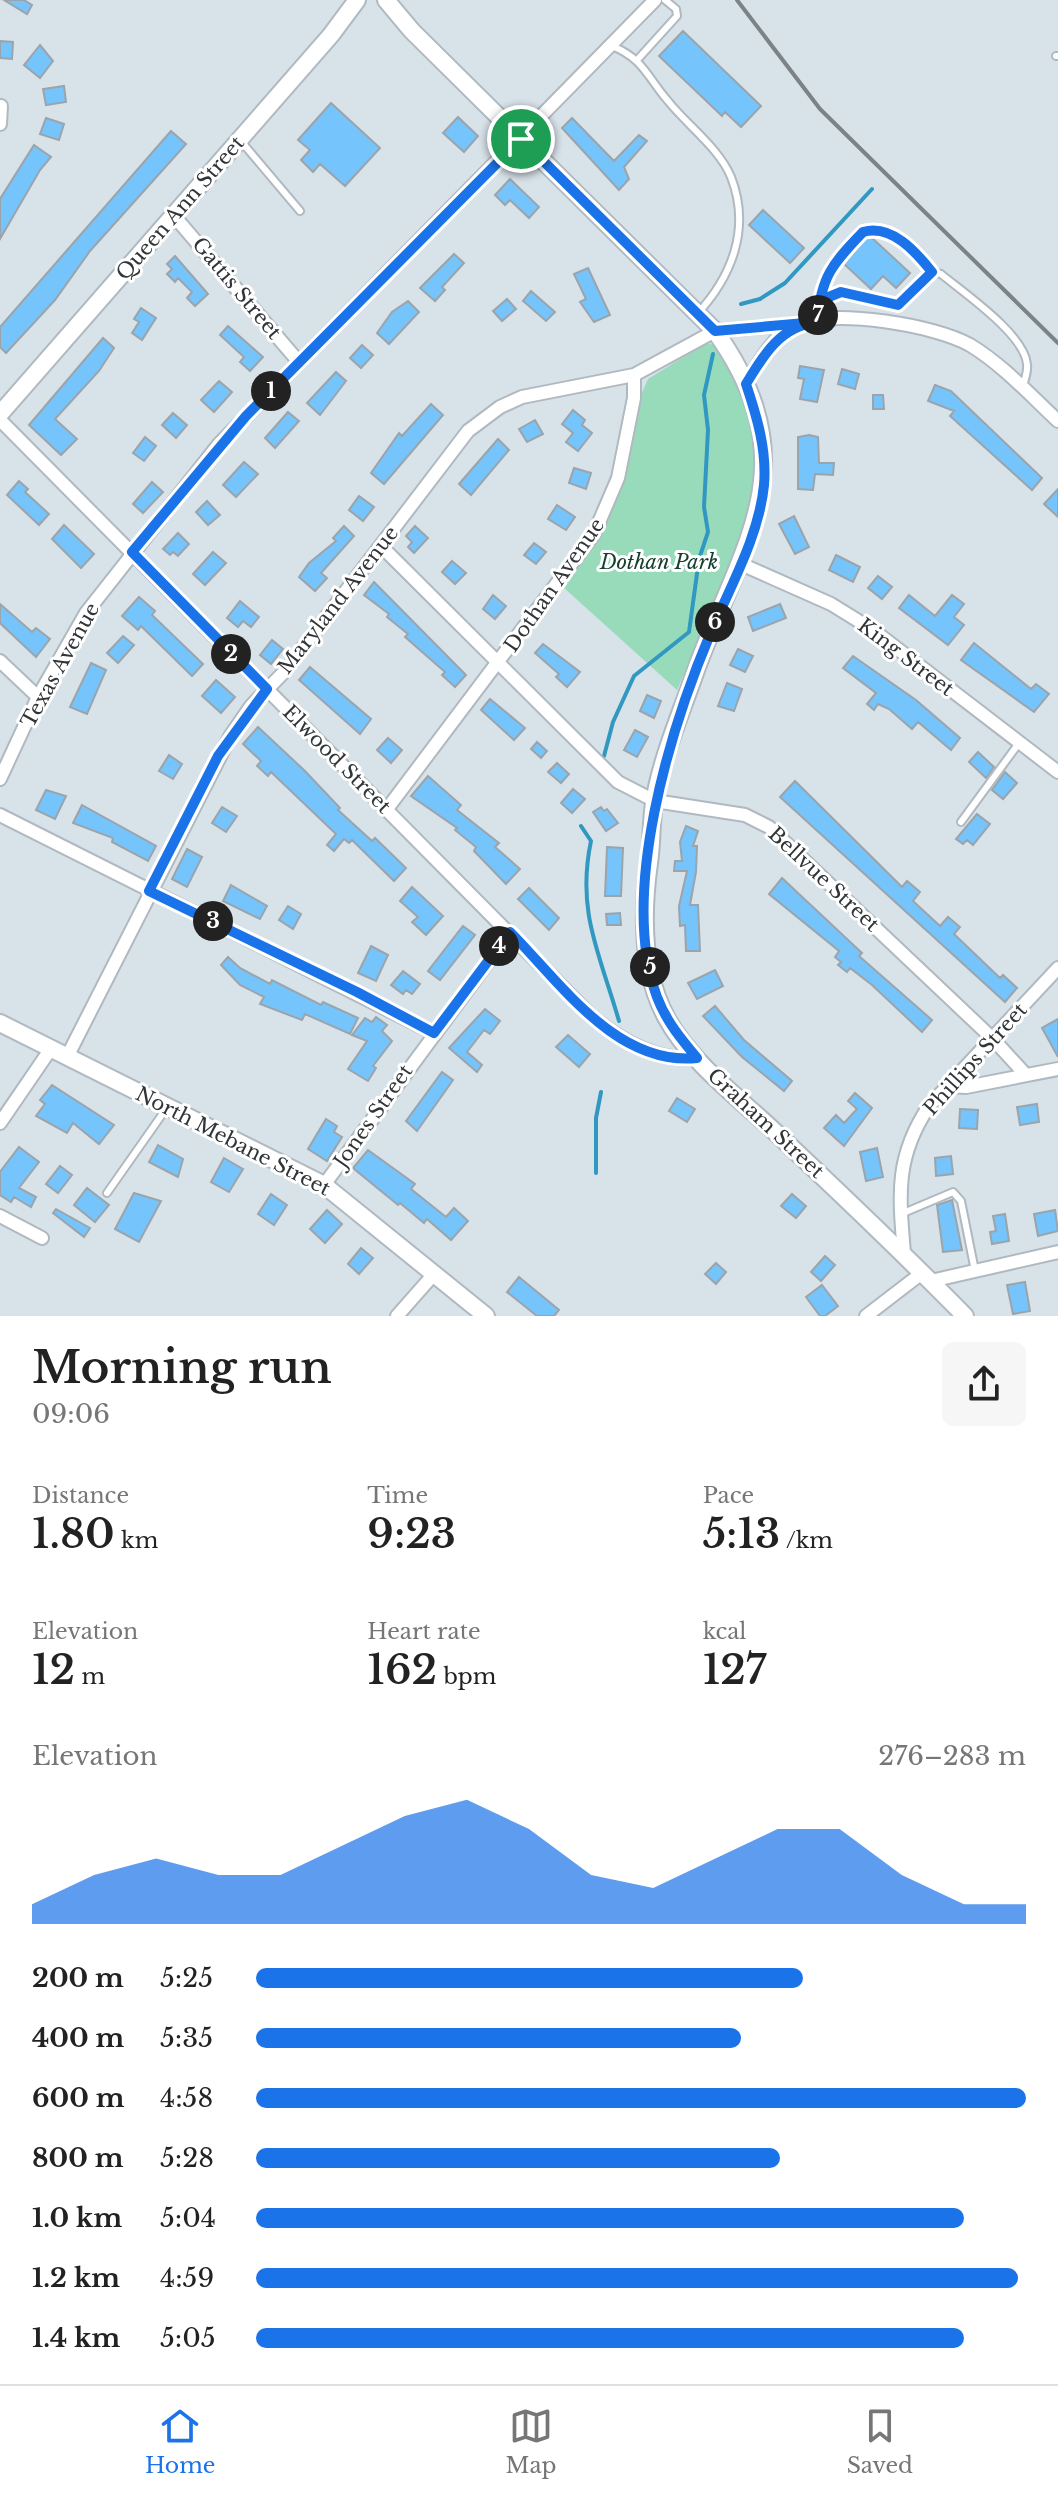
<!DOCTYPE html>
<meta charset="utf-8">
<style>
body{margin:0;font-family:"Libre Baskerville",serif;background:#f6f6f6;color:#222;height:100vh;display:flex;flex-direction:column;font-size:30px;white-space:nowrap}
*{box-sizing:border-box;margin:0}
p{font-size:26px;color:#767676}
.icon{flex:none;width:44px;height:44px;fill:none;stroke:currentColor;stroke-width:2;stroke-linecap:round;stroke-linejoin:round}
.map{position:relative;height:1316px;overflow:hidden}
.drawer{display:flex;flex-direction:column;background:#fff;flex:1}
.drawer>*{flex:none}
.pin{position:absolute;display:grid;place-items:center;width:68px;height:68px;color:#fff;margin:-34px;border:4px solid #fff;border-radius:50%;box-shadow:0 2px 8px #0007}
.km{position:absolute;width:40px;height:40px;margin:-20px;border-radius:50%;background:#222;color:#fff;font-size:22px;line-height:40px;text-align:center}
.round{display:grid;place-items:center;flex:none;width:84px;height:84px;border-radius:12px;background:#f6f6f6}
.head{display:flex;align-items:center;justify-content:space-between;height:136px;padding:0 32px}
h1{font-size:44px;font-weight:600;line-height:60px}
.figures{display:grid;grid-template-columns:repeat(3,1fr);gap:12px;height:136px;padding:8px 32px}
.figures div{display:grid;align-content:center}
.figures b{font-size:40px;font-weight:600}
.figures small{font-size:22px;font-weight:400}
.figures p{font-size:22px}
.chart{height:224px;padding:16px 32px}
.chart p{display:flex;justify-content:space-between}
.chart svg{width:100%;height:144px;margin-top:8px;fill:#1a73e8;opacity:.7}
ul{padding:0 32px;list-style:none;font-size:26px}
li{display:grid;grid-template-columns:128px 96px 1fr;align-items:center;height:60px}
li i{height:20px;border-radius:10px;background:#1a73e8}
.tab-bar{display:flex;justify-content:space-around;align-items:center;height:112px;border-top:2px solid #e0e0e0;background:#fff;font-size:22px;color:#767676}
.tab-bar a{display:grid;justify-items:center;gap:4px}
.tab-bar .on{color:#1a73e8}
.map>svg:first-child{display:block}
.green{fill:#98dbbb}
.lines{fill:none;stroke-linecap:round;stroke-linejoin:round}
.stream{stroke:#3098c1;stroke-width:4}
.building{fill:#75c4fb;stroke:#9ba4ab;stroke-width:2}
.lane-casing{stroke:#b0b9c0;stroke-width:10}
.street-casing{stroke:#b0b9c0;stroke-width:16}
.secondary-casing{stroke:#b0b9c0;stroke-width:20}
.lane{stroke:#fff;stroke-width:6}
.street{stroke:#fff;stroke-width:12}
.secondary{stroke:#fff;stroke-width:16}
.rail{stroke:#7c8387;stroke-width:4}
.route-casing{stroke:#fff;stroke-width:16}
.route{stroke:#1a73e8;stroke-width:10}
.labels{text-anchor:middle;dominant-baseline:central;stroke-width:6;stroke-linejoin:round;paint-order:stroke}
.street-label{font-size:20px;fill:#313537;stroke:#fff}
.park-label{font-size:20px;font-style:italic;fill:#16402e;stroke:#fff}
</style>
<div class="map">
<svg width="1058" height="1316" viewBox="0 0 1058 1316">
<rect width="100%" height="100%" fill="#d8e2e9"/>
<!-- green -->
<path class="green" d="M706,343L719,346C735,376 753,408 756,443C765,526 709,616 677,690L563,587L594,540L625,473L638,402L648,379Z"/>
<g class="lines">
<!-- stream -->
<path class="stream" d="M741,304L760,299L785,283L872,189
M604,756L613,722L634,676L689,632L699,559L708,532L704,507L708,430L704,395L713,354
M581,826L591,841C576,912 600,954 619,1021
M596,1173V1118L601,1092"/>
</g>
<!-- building -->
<path class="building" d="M4,0H24L32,5L27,14Z
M683,31L761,106L741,127L725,112L722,116L659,56Z
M0,41L13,42L12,59L0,58Z
M40,45L53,61L40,78L24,65Z
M64,86L66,102L46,105L43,89Z
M331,103L380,148L345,186L320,164L313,172L301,160L310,150L298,140Z
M458,117L478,136L464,152L443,133Z
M46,118L64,124L59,140L40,134Z
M572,118L614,161L639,135L647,141L624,167L629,179L619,190L562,128Z
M171,131L186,144L90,251L55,300L6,353L0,347V327Z
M34,145L51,157L40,170L0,239V199Z
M510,179L539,207L529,218L510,200L505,205L495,195Z
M763,210L804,248L790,263L749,225Z
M871,237L910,273L896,288L883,276L871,289L844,264L866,238Z
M454,254L464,263L442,287L445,290L435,301L420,288Z
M175,256L208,294L195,306L187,298L192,292L178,278L175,282L167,274L172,269L167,264Z
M588,268L610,315L594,322L580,302L586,299L574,274Z
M531,291L555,312L546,321L523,301Z
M507,299L516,309L502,321L493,311Z
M408,301L419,312L389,344L377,333L392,312Z
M141,308L156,318L142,340L132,333L139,322L134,319Z
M228,326L263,357L250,371L240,362L244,357L220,335Z
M103,338L114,348L99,371L55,419L77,439L61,455L29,425Z
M362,345L373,355L361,368L350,358Z
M800,366L824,370L817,402L800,399L804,379L798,378Z
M842,369L859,374L855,389L838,384Z
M336,372L346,381L320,415L307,403Z
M219,381L232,392L214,412L201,400Z
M935,385L951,391L1042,478L1032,490L950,416L954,411L928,401Z
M873,395H883L884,409H873Z
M431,404L443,415L384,484L371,473L399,433L402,436Z
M573,410L585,420L582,425L592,433L578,451L566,442L573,433L562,424Z
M288,412L299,421L275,448L265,438Z
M173,413L187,425L176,438L162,425Z
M535,420L543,434L527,442L519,429Z
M809,435L818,437L819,463H834L833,475L815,474L813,490L798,489V437Z
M145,437L156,446L144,461L133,453Z
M498,439L509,450L471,495L459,484Z
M244,462L258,474L236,497L223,485Z
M574,468L591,473L586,489L569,483Z
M19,481L28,489L25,492L49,514L39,525L7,495Z
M152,482L163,492L143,513L133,504Z
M1058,489V517L1044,504Z
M359,496L374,507L363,521L349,510Z
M207,501L220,515L208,525L196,512Z
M557,505L575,517L566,530L548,519Z
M794,516L809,547L795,554L779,524Z
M64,525L94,554L81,568L52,539Z
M344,526L354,536L321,573L327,578L315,591L299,577L309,563L336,541L333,538Z
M415,526L428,538L414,553L408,547L412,542L406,536Z
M178,533L189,544L178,556L173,552L170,555L163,549Z
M534,543L546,552L536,564L524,555Z
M213,552L226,563L205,585L193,574Z
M836,555L860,567L853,582L829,570Z
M452,561L466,573L455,584L442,572Z
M878,576L892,587L882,599L868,588Z
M374,582L466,675L455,687L442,675L445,672L405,637L408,634L387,617L389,614L364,595Z
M493,595L506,606L495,619L483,609Z
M909,595L935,616L952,595L964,604L954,617L964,625L948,645L899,608Z
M139,597L155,611L152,615L203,664L192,676L141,626L138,630L122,616Z
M240,601L259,617L251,627L243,621L238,627L227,618Z
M0,604L32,632L36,628L50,639L36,657L0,623Z
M780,604L786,618L753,631L748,617Z
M123,636L134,645L118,663L107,653Z
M272,640L283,649L271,664L260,655Z
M974,643L1031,689L1036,684L1049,694L1034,712L961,660Z
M543,644L580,672L567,687L556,677L559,674L535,653Z
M738,649L753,656L745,672L730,665Z
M853,656L916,700L960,738L951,750L918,722L912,729L889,709L878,704L874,710L867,704L876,693L843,668Z
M91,663L106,670L87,714L70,707Z
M310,667L371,719L360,734L299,680Z
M216,680L235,697L221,713L202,696Z
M727,683L742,689L734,711L718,706Z
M647,695L661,701L654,718L640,711Z
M490,699L525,728L514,740L481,710Z
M258,727L305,771L340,808L338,810L372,841L375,838L406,868L394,881L352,840L349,843L344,839L334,851L327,845L336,834L271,772L268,776L257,766L261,761L243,744Z
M635,730L648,737L637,757L624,750Z
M388,738L402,750L391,763L377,750Z
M537,742L547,751L541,758L531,749Z
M978,752L994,767L986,778L969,762Z
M169,755L182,764L173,779L159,771Z
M557,763L569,774L561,783L548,772Z
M1005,772L1017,783L1003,799L992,790Z
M428,776L461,805L457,810L499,843L495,847L520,869L506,884L474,851L476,847L455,830L457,828L411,796Z
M795,781L902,887L907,881L920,892L913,901L940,926L948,917L960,927L954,934L1000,978L1003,975L1017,988L1005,1002L780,797Z
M573,789L585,799L572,813L561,803Z
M46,790L66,796L55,819L36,810Z
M82,805L156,846L148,861L112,842L113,838L73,823Z
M222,807L237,816L226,832L212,823Z
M601,807L604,811L607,809L618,823L606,831L593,812Z
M977,814L990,824L973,845L967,840L963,844L956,839Z
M686,826L698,831L693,846H697L696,872L690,905H698L700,951H686L685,925L680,926L679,906L687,871H674L675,861H682L680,842Z
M607,847L623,848L621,896H605Z
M187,849L202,857L187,887L172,879Z
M782,878L862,953L859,956L932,1020L922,1032L872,985L850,968L847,972L838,965L841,962L835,957L839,951L769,894Z
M231,885L267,906L260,919L223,901Z
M412,887L443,916L426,935L412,922L418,917L400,901Z
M529,888L559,918L549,930L518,899Z
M288,906L301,914L293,929L279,920Z
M620,913L621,925H607L606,914Z
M463,926L475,935L440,980L428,971Z
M371,946L388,955L376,981L358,973Z
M228,957L240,968L270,984L272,980L321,1005L323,1002L358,1018L350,1034L305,1014L302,1020L260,1004L264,997L240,985L221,965Z
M715,970L723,986L697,999L688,983Z
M403,971L420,984L412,994L406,990L403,994L391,985Z
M715,1006L744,1040L792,1081L784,1091L742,1057L703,1016Z
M485,1009L500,1021L490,1034L484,1030L467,1052L482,1065L477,1072L449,1048Z
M376,1017L387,1025L382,1031L392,1041L373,1066L376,1068L368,1081L348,1069L367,1041L352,1035L365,1018L372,1022Z
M1058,1019V1057L1042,1028Z
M568,1035L590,1054L579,1067L556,1047Z
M442,1072L453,1080L417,1131L406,1121Z
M52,1085L114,1125L99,1144L73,1123L67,1133L36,1116L45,1104L40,1100Z
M855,1093L872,1108L844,1146L824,1128L836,1115L844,1123L857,1109L848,1101Z
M677,1098L695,1109L687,1122L669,1111Z
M1037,1104L1039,1122L1020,1125L1017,1107Z
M960,1109L978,1110L977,1129L959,1128Z
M326,1119L337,1126L334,1132L342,1137L327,1161L308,1149Z
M158,1145L183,1159L178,1177L149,1162Z
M19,1147L39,1162L19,1188L36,1197L31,1207L14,1197L11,1202L0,1195V1172Z
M877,1148L883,1177L866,1181L860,1152Z
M368,1150L415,1184L411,1189L446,1217L454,1208L468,1221L451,1240L427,1219L424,1223L400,1203L398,1205L353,1168Z
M951,1156L953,1174L936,1176L935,1158Z
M224,1158L243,1169L229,1192L211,1182Z
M60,1166L72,1175L58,1193L46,1184Z
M87,1188L109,1205L95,1222L74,1205Z
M134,1193L161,1201L139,1242L115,1229Z
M271,1194L287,1205L274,1225L258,1214Z
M792,1194L806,1206L796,1218L781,1206Z
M952,1200L962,1250L943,1252L937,1205Z
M56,1209L90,1228L84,1237L53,1213Z
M327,1210L342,1224L325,1243L310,1229Z
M1055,1210L1058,1231L1038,1236L1034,1214Z
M1005,1214L1009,1241L992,1244L990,1232L996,1231L993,1216Z
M361,1248L373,1258L359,1274L348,1264Z
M825,1256L835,1265L821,1281L811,1272Z
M716,1263L726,1272L716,1284L705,1274Z
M519,1277L559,1310L554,1316H537L507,1292Z
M1025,1282L1030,1311L1013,1314L1007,1285Z
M822,1285L838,1306L825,1316H820L806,1297Z"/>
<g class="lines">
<defs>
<path id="lane" d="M612,46C644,59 647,77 668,101C687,125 719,148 731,177C751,228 732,276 698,313
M1056,56H1058
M638,59L677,16L676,9L665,0
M240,140L300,211
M819,301L826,275L863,232C891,224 916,252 932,272
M818,318L819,301C843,286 872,299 898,305L932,272L941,274C964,293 1024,334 1027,364C1028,372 1025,380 1022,388
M961,822L1019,743
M107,1193L166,1109
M901,1214L953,1192L961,1201L975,1271"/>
<path id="street" d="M0,124L1,106
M175,217L298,361
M746,384C758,364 775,333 797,324C836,309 935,325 970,345C1003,365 1030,395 1058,421
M0,420L591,1016C620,1040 657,1062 697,1058
M381,546L618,782L655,801L745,815L769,827L993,1039L1026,1075
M741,564L831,604L873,630L1058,772
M0,661L38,697
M0,779L38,697L86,613L219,444L655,0
M387,809L594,534L618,478L634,398V375
M0,815L434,1033
M68,1055L231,735L251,706L285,671L468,431L500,407L522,397L634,375L715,331L797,324
M947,1086L966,1087L1058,1069
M0,1123L50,1050
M324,1185L510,932
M0,1216L42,1238
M904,1253C899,1194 895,1157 929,1106L1058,968
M931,1281L1058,1252
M397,1316L434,1274
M866,1316L922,1273"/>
<path id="secondary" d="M386,0L412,31L715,331C810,464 743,541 696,670C681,713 661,759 654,803C651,823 652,843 649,863C642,913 642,972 666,1017C690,1062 738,1097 774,1131C839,1192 903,1253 965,1316
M0,414L331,35L357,0
M0,1023L324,1185L486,1316"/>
</defs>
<!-- lane casing -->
<use href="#lane" class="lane-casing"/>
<!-- street casing -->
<use href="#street" class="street-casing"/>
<!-- secondary casing -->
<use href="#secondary" class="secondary-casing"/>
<!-- lane -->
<use href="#lane" class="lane"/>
<!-- street -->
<use href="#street" class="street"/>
<!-- secondary -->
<use href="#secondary" class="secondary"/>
<!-- rail -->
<path class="rail" d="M737,0L820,109L1058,343"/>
</g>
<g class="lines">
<defs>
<path id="route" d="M521,139L246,416L132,552L267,689L218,756L149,891L357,992L434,1033L510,932C560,982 616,1066 697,1058C681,1039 666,1021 657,997C619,894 670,729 711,632C731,585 759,536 764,485C767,450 757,417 746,384C764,354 781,326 817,322C821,277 832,264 863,232C892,224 916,252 932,272L898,305L841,292L819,301L817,322L715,331L521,139"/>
</defs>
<!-- route casing -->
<use href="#route" class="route-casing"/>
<!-- route -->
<use href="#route" class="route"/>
</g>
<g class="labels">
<!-- street labels -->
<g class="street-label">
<text transform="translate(180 208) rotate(-49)">Queen Ann Street</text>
<text transform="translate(237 288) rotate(50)">Gattis Street</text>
<text transform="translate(554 585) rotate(-55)">Dothan Avenue</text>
<text transform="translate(338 600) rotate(-52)">Maryland Avenue</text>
<text transform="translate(906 657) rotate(37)">King Street</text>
<text transform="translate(60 665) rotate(-61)">Texas Avenue</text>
<text transform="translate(337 759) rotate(45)">Elwood Street</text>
<text transform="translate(824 879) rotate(43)">Bellvue Street</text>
<text transform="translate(975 1059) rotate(-48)">Phillips Street</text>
<text transform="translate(373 1116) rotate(-55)">Jones Street</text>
<text transform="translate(766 1123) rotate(43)">Graham Street</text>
<text transform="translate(233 1141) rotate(27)">North Mebane Street</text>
</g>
<!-- park labels -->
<g class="park-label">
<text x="659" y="562">Dothan Park</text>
</g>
</g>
</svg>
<div class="pin" style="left:521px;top:139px;background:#1e9e55"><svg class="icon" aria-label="arrive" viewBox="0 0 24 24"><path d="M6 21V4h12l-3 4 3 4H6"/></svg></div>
<b class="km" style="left:271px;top:391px">1</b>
<b class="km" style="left:231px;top:654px">2</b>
<b class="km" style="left:213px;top:921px">3</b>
<b class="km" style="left:499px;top:946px">4</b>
<b class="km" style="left:650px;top:967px">5</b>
<b class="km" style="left:715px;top:622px">6</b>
<b class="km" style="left:818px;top:315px">7</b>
</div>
<section class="drawer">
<div class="head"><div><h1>Morning run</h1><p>09:06</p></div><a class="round"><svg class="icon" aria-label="share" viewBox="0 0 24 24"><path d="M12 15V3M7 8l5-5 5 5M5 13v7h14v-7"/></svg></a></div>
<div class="figures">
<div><p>Distance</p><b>1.80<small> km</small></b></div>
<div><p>Time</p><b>9:23</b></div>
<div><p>Pace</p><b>5:13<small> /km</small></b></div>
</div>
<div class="figures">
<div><p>Elevation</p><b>12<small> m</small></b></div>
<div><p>Heart rate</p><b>162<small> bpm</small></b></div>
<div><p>kcal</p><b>127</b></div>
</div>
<div class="chart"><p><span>Elevation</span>276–283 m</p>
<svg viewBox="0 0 160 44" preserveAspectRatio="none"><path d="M0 44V38L10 29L20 24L30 29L40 29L50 20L60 11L70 6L80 15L90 29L100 33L110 24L120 15L130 15L140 29L150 38L160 38V44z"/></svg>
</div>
<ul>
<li><b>200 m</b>5:25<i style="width:71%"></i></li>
<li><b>400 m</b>5:35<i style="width:63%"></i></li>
<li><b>600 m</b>4:58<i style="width:100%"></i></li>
<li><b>800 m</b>5:28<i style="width:68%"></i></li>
<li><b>1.0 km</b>5:04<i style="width:92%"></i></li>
<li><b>1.2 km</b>4:59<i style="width:99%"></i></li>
<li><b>1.4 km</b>5:05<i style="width:92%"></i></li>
</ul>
</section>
<nav class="tab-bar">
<a class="on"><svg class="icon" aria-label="home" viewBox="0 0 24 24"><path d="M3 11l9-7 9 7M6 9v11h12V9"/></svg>Home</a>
<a><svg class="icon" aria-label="map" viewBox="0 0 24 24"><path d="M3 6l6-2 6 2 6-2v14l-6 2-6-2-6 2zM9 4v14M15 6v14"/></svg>Map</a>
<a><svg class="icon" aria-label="saved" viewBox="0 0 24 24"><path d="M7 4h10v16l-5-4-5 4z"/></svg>Saved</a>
</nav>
